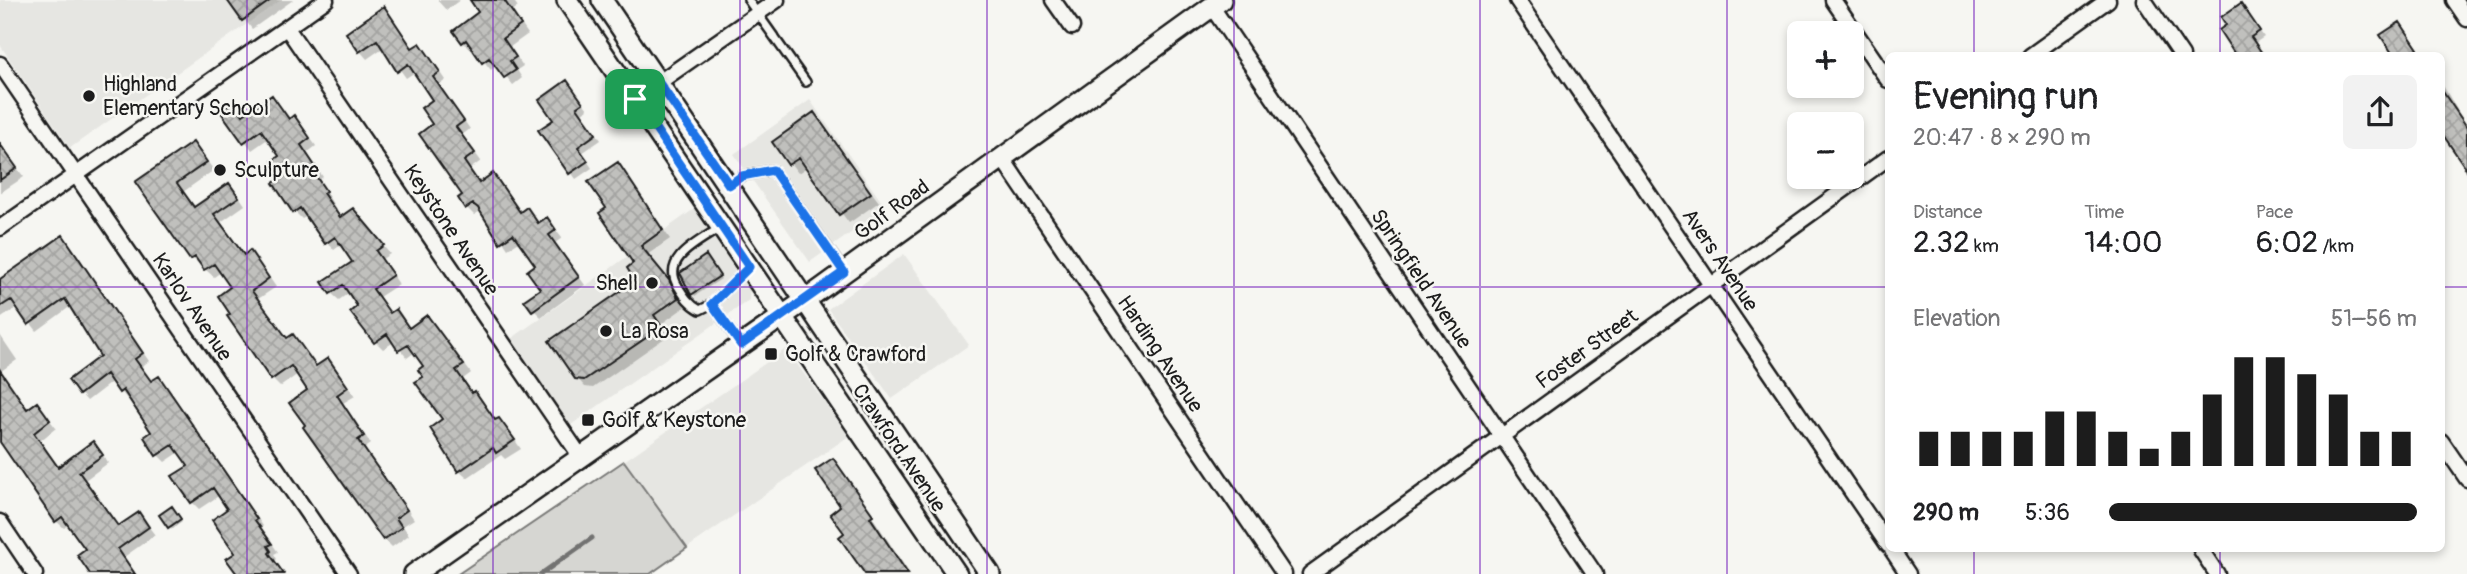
<!DOCTYPE html>
<meta charset="utf-8">
<style>
body{margin:0;font-family:Pangolin,sans-serif;background:#f2f2f2;color:#202124;height:100vh;display:flex;flex-direction:column;font-size:26px;white-space:nowrap}
*{box-sizing:border-box;margin:0}
p{font-size:23px;color:#757577}
.icon{flex:none;width:38px;height:38px;fill:none;stroke:currentColor;stroke-width:2;stroke-linecap:round;stroke-linejoin:round}
.map{position:relative;flex:1;overflow:hidden}
.panel{position:absolute;left:1885px;top:52px;width:560px;height:500px;display:flex;flex-direction:column;background:#fff;border-radius:10px;box-shadow:0 4px 10px #0003}
.panel>*{flex:none}
.fabs{position:absolute;left:1787px;top:21px;display:grid;gap:14px}
.fabs a{display:grid;place-items:center;width:77px;height:77px;border-radius:10px;background:#fff;box-shadow:0 4px 10px #0003;font-size:35px}
.pin{position:absolute;display:grid;place-items:center;width:60px;height:60px;color:#fff;margin:-30px;border-radius:14px;box-shadow:0 4px 10px #0006}
.round{display:grid;place-items:center;flex:none;width:74px;height:74px;border-radius:10px;background:#f2f2f2}
.head{display:flex;align-items:center;justify-content:space-between;height:119px;padding:0 28px}
h1{font-size:38px;font-weight:600;line-height:52px}
.figures{display:grid;grid-template-columns:repeat(3,1fr);gap:10px;height:119px;padding:7px 28px}
.figures div{display:grid;align-content:center}
.figures b{font-size:30px;font-weight:600}
.figures small{font-size:19px;font-weight:400}
.figures p{font-size:19px}
.chart{height:196px;padding:14px 28px}
.chart p{display:flex;justify-content:space-between}
.chart svg{width:100%;height:126px;margin-top:7px;stroke:#1c1c1c;stroke-width:6}
ul{padding:0 28px;list-style:none;font-size:23px}
li{display:grid;grid-template-columns:112px 84px 1fr;align-items:center;height:52px}
li i{height:18px;border-radius:9px;background:#1c1c1c}
.map>svg:first-child{display:block}
.built{fill:#e6e6e2}
.green{fill:#d6d6d2;stroke:#797977;stroke-width:2}
.shadow{fill:#0003}
.lines{fill:none;stroke-linecap:round;stroke-linejoin:round}
.stream{stroke:#727271;stroke-width:5}
.building{fill:url(#building-cross-hatch);stroke:#1c1c1c;stroke-width:2}
.lane-casing{stroke:#1c1c1c;stroke-width:12}
.street-casing{stroke:#1c1c1c;stroke-width:19}
.secondary-casing{stroke:#1c1c1c;stroke-width:24}
.lane{stroke:#f6f6f2;stroke-width:7}
.street{stroke:#f6f6f2;stroke-width:14}
.secondary{stroke:#f6f6f2;stroke-width:19}
.route-casing{stroke:#fff;stroke-width:14}
.route{stroke:#1a73e8;stroke-width:9}
.grid{fill:none;stroke:#7b2cbf;stroke-width:2;stroke-opacity:0.55}
.poi-dot{fill:#1c1c1c;stroke:#f6f6f2;stroke-width:2.5}
.labels{text-anchor:middle;dominant-baseline:central;stroke-width:5;stroke-linejoin:round;paint-order:stroke}
.poi-label{font-size:21px;fill:#1c1c1c;stroke:#f6f6f2;text-anchor:start}
.street-label{font-size:21px;fill:#1c1c1c;stroke:#f6f6f2}
</style>
<div class="map">
<svg width="2467" height="574" viewBox="0 0 2467 574">
<defs>
<pattern id="building-cross-hatch" width="8" height="8" patternUnits="userSpaceOnUse" patternTransform="scale(1.75)"><rect width="8" height="8" fill="#c0c0bd"/><path d="M0 0l8 8M0 8l8-8" fill="none" stroke="#a4a4a2"/></pattern>
</defs>
<rect width="100%" height="100%" fill="#f6f6f2"/>
<filter id="ink" filterUnits="userSpaceOnUse"><feTurbulence type="fractalNoise" baseFrequency=".0143" numOctaves="2"/><feDisplacementMap in="SourceGraphic" scale="14" xChannelSelector="R" yChannelSelector="G"/><feConvolveMatrix kernelMatrix="1 2 1 2 8 2 1 2 1" color-interpolation-filters="sRGB"/></filter>
<g filter="url(#ink)">
<!-- built -->
<path class="built" d="M0,0H281L70,148L0,45Z
M810,100L886,208L810,262L734,154Z
M697,207L750,284L749,300L561,432L501,346Z
M904,254L969,345L892,399L828,309Z
M786,349L849,436L687,548L624,461Z"/>
<!-- green -->
<path class="green" d="M624,461L687,548L650,574H458Z"/>
<!-- shadow -->
<path class="shadow" d="M229,0H293L252,29Z
M437,0H460L446,10Z
M472,0H513L518,7L512,11L528,34L510,47L523,66L517,70L522,78L513,85L497,65L491,70L473,48L471,50L463,42L481,13Z
M2241,5L2264,37L2255,43L2264,56H2238L2229,25Z
M384,9L414,49L420,45L427,52L446,80L439,85L470,129L462,135L481,161L470,169L481,184L493,175L521,213L534,217L539,224L547,219L562,238L555,243L585,285L541,317L533,309L542,289L538,265L521,241L508,249L482,210L474,215L467,208L435,125V100L415,72L406,78L384,47L367,59L360,51Z
M2399,24L2405,30L2423,56H2396Z
M2441,82L2467,127V174L2463,168L2466,166L2441,129Z
M572,88L588,109L582,113L601,140L582,153L592,168L576,179L541,131L555,120Z
M272,98L290,120L294,118L301,125L316,146L307,153L323,177L319,180L341,218H360L390,254L382,259L399,284L379,297L391,315L396,311L410,329L427,317L434,324L471,373L463,379L473,394L482,401L496,422L499,420L506,427L521,449L505,459L501,455L467,478L459,471L444,420L425,377V367L415,352L407,358L394,342L383,349L376,342L350,292L339,300L331,293L355,262L342,244L334,250L307,216L302,219L295,212L282,156L269,138L252,150L223,111L233,104L245,116Z
M813,115L879,202L849,223L807,167L798,173L774,142Z
M193,144L214,170L183,192L196,209L229,185L237,193L245,205L221,222L245,256L250,252L257,260L276,287L258,299L288,339L293,336L317,367L328,360L355,396L343,403L371,444L364,449L414,519L403,526L409,535L392,547L384,539L310,391L298,374L280,387L272,379L233,315V288L221,272L214,277L192,258L138,183Z
M0,146L24,177L0,193Z
M618,164L670,239L647,255L677,291L685,307L661,324L669,335L593,388L585,387L577,378L638,282L636,263L608,208Z
M62,237L149,361L141,367L152,382L159,378L166,385L263,526L261,528L278,552L274,554L277,559L275,561L284,574H239L230,510L220,495L199,509L192,502L190,466L180,452L165,462L158,455L154,433L130,397L127,399L113,381L87,401L80,393L102,356L71,306L37,331L18,307L0,319V281Z
M708,260L721,279L695,296L682,273Z
M0,335L17,360L1,371L28,410L37,404L56,428L40,441L59,468L100,451L108,463L85,480L119,527L139,514L155,535L124,557L136,574H92L87,550L69,524L64,528L56,521L0,439Z
M833,460L839,466L910,574H871L846,534Z
M174,510L182,522L172,529L161,515Z"/>
<g class="lines">
<!-- stream -->
<path class="stream" d="M541,574L592,538"/>
</g>
<!-- building -->
<path class="building" d="M227,0H271L242,21Z
M470,0H504L521,25L503,38L516,57L510,61L516,70L504,78L489,58L482,63L466,40L462,43L453,31L478,12Z
M2241,3L2260,31L2251,37L2264,56H2236L2219,30L2226,25L2221,17Z
M384,6L412,48L420,43L440,72L433,77L464,121L456,127L475,153L464,161L479,183L493,173L520,212L527,207L538,223L547,217L556,230L549,235L579,277L532,311L524,300L540,289L527,271L535,265L513,234L500,243L478,208L473,204L465,209L458,198L462,195L419,134L432,124L421,108L432,100L408,64L397,72L377,40L359,52L346,33Z
M2400,22L2418,49L2408,56H2394L2380,35Z
M567,80L583,103L577,107L596,134L578,147L588,161L569,174L538,130L553,120L539,100Z
M2441,89L2467,127V170L2441,132Z
M272,95L289,119L294,115L310,138L301,145L317,169L313,172L326,191L323,193L340,217L353,208L384,245L376,251L393,275L373,289L390,313L396,309L409,328L427,315L464,365L456,370L472,393L475,391L495,420L499,418L515,440L496,453L493,448L458,472L430,428L442,419L415,382L423,377L418,370L423,366L408,345L398,351L387,334L374,343L350,312L357,306L343,285L330,294L322,282L352,262L335,237L325,244L300,208L293,213L273,183L283,177L272,161L279,156L261,130L243,143L220,111L234,101L243,115Z
M814,112L871,193L839,215L799,158L788,165L772,142Z
M193,142L207,162L177,183L194,207L229,183L239,197L214,214L244,255L250,250L269,278L252,291L287,338L293,334L316,366L328,358L348,387L337,395L364,436L358,440L407,510L396,518L402,527L383,540L303,427L305,425L289,403L307,390L291,366L271,380L227,316L230,314L218,296L230,287L214,264L204,270L195,257L190,260L135,182Z
M0,144L17,168L0,180Z
M618,162L663,230L641,246L669,280L678,298L654,315L662,327L584,380L575,379L549,341L635,281L627,268L633,263L599,213L606,208L588,182Z
M63,235L143,353L135,359L151,381L159,376L257,519L255,520L272,544L268,546L271,551L269,553L284,574H237L226,559L235,553L212,520L227,509L213,488L191,503L172,476L188,466L173,445L156,456L144,437L151,432L123,390L119,393L106,374L79,395L68,380L100,356L65,299L28,325L11,300L0,307V279Z
M706,255L720,276L691,295L680,273Z
M0,370L27,409L37,402L50,420L34,433L58,467L93,441L103,455L79,472L118,526L139,512L149,527L118,549L135,574H90L77,555L85,549L62,517L55,522L0,442Z
M833,458L873,515L870,517L908,574H865L839,537L844,533L830,514L840,506L815,470Z
M172,506L181,519L168,528L159,515Z"/>
<g class="lines">
<defs>
<path id="lane" d="M748,0L806,82
M730,185L742,176L773,170L844,271
M721,227C701,241 660,258 678,286C684,296 689,304 700,310L712,304L740,344
M712,304L746,270"/>
<path id="street" d="M1053,0L1072,27
M1517,0L1888,545
M1833,0L1888,80
M2144,0L2182,56
M2454,0L2467,19
M1212,7L1595,574
M287,28L581,457
M2030,56L2108,0
M0,64L349,574
M635,99L777,0
M1002,158L1284,574
M0,228L326,0
M2441,441L2467,479
M0,522L35,574
M1892,550L1908,574
M2201,550L2217,574
M1310,574L1888,158"/>
<path id="secondary" d="M567,0L957,574
M602,0L990,574
M414,574L807,299L1221,0"/>
</defs>
<!-- lane casing -->
<use href="#lane" class="lane-casing"/>
<!-- street casing -->
<use href="#street" class="street-casing"/>
<!-- secondary casing -->
<use href="#secondary" class="secondary-casing"/>
<!-- lane -->
<use href="#lane" class="lane"/>
<!-- street -->
<use href="#street" class="street"/>
<!-- secondary -->
<use href="#secondary" class="secondary"/>
</g>
</g>
<g class="lines" filter="url(#ink)">
<defs>
<path id="route" d="M659,83L729,185L742,176L773,170L844,272L741,345L712,304L749,267L635,99Z"/>
</defs>
<!-- route casing -->
<use href="#route" class="route-casing"/>
<!-- route -->
<use href="#route" class="route"/>
</g>
<!-- grid -->
<path class="grid" d="M247,0V574M493,0V574M740,0V574M987,0V574M1234,0V574M1480,0V574M1727,0V574M1974,0V56M2220,0V56M0,287H1888M2441,287H2467M1974,550V574M2220,550V574"/>
<!-- markers -->
<g class="poi-dot">
<circle cx="89" cy="96" r="7"/>
<circle cx="220" cy="170" r="7"/>
<circle cx="652" cy="283" r="7"/>
<circle cx="606" cy="331" r="7"/>
<rect x="764" y="347" width="14" height="14" rx="3.5"/>
<rect x="581" y="413" width="14" height="14" rx="3.5"/>
</g>
<g class="labels">
<!-- poi labels -->
<g class="poi-label">
<text x="103" y="84">Highland<tspan x="103" dy="24">Elementary School</tspan></text>
<text x="234" y="170">Sculpture</text>
<text x="638" y="283" text-anchor="end">Shell</text>
<text x="620" y="331">La Rosa</text>
<text x="785" y="354">Golf &amp; Crawford</text>
<text x="602" y="420">Golf &amp; Keystone</text>
</g>
<!-- street labels -->
<g class="street-label">
<text transform="translate(892 210) rotate(-36)">Golf Road</text>
<text transform="translate(451 230) rotate(56)">Keystone Avenue</text>
<text transform="translate(1720 260) rotate(56)">Avers Avenue</text>
<text transform="translate(1421 279) rotate(56)">Springfield Avenue</text>
<text transform="translate(192 307) rotate(56)">Karlov Avenue</text>
<text transform="translate(1587 349) rotate(-36)">Foster Street</text>
<text transform="translate(1160 354) rotate(56)">Harding Avenue</text>
<text transform="translate(899 448) rotate(56)">Crawford Avenue</text>
</g>
</g>
</svg>
<div class="fabs">
<a>+</a>
<a>−</a>
</div>
<div class="pin" style="left:635px;top:99px;background:#1e9e55"><svg class="icon" aria-label="arrive" viewBox="0 0 24 24"><path d="M6 21V4h12l-3 4 3 4H6"/></svg></div>
<section class="panel">
<div class="head"><div><h1>Evening run</h1><p>20:47 · 8 × 290 m</p></div><a class="round"><svg class="icon" aria-label="share" viewBox="0 0 24 24"><path d="M12 15V3M7 8l5-5 5 5M5 13v7h14v-7"/></svg></a></div>
<div class="figures">
<div><p>Distance</p><b>2.32<small> km</small></b></div>
<div><p>Time</p><b>14:00</b></div>
<div><p>Pace</p><b>6:02<small> /km</small></b></div>
</div>
<div class="chart"><p><span>Elevation</span>51–56 m</p>
<svg viewBox="0 0 160 44" preserveAspectRatio="none"><path d="M5 44V32M15 44V32M25 44V32M35 44V32M45 44V25M55 44V25M65 44V32M75 44V38M85 44V32M95 44V19M105 44V6M115 44V6M125 44V12M135 44V19M145 44V32M155 44V32"/></svg>
</div>
<ul>
<li><b>290 m</b>5:36<i style="width:100%"></i></li>
</ul>
</section>
</div>
